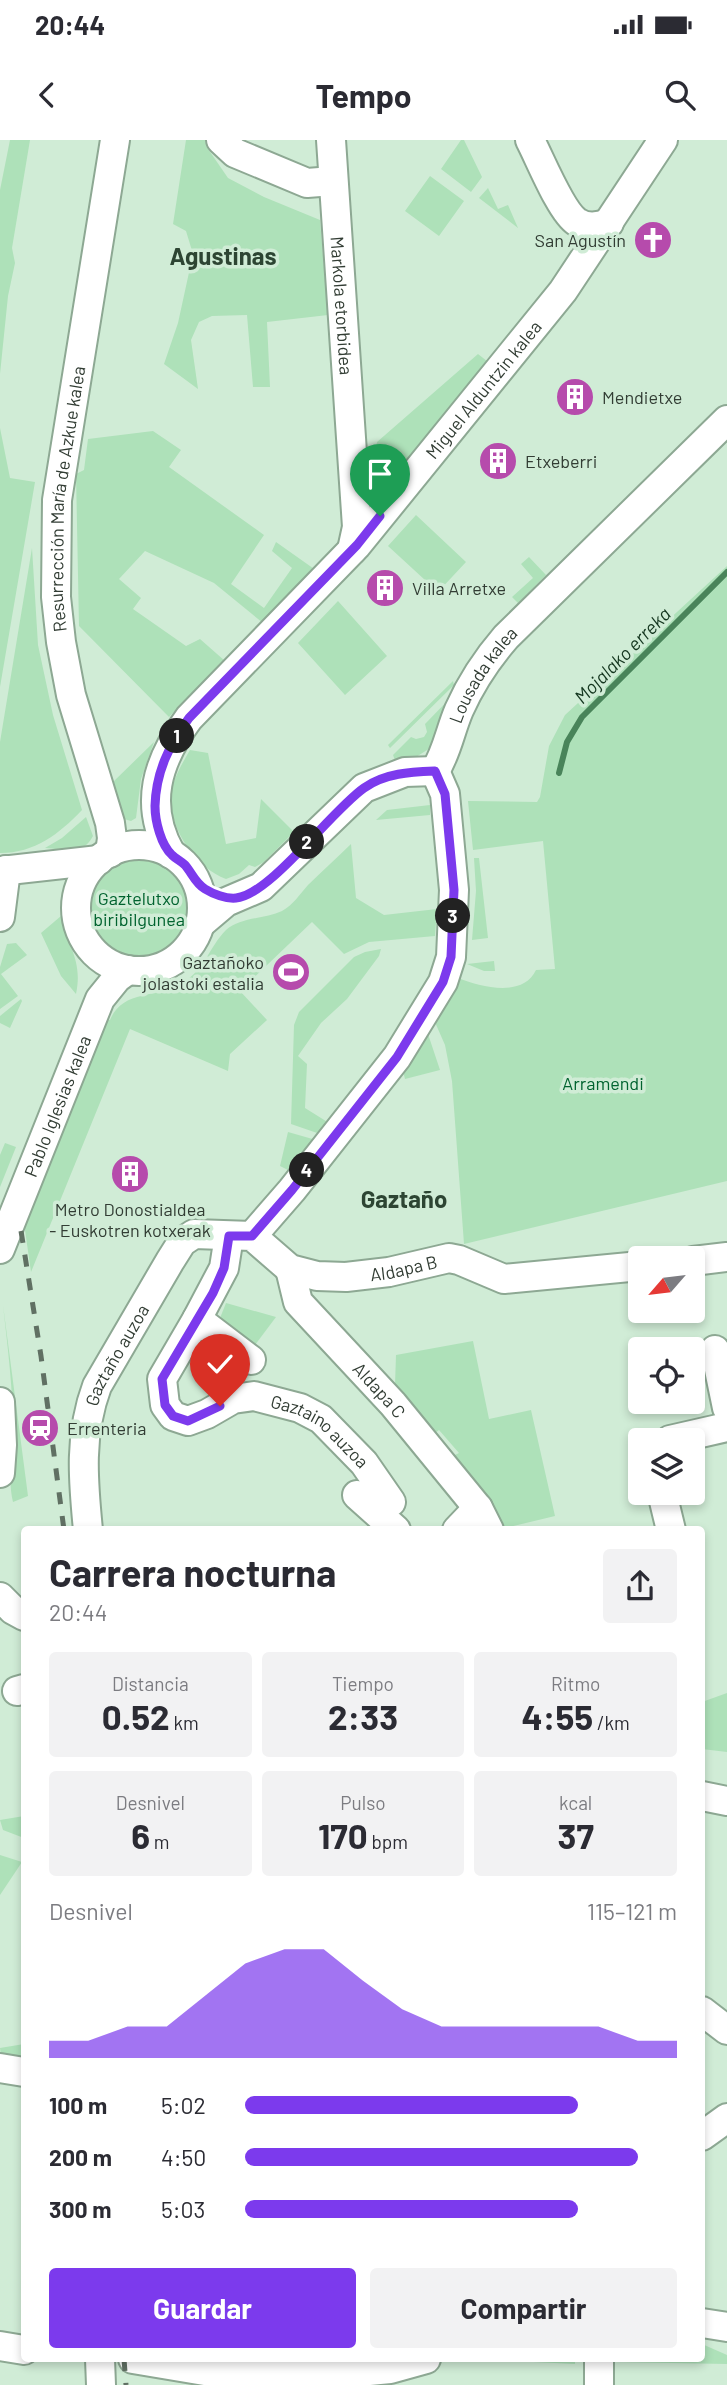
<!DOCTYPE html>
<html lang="es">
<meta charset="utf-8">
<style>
body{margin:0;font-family:Barlow,sans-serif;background:#f2f2f3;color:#2b2b33;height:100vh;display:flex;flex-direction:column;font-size:26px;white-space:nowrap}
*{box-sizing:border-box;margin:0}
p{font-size:23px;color:#7c7c81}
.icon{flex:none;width:38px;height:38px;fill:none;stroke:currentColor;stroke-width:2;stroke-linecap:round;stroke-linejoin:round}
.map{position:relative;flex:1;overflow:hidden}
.side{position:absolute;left:21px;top:1386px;width:684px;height:836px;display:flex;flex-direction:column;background:#fff;border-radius:7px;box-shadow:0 4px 10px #0003}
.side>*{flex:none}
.needle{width:46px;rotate:242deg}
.fabs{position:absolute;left:628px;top:1106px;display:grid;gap:14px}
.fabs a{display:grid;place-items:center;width:77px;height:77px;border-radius:7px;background:#fff;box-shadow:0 4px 10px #0003;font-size:35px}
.pin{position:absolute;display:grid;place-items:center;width:60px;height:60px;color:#fff;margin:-72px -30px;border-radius:50% 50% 50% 0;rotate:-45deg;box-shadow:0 0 7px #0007}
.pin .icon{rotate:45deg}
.km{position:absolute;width:35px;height:35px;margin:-18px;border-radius:50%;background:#222;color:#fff;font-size:19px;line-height:35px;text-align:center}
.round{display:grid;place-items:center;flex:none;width:74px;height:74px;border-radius:7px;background:#f2f2f3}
.headline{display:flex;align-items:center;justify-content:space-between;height:119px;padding:0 28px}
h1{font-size:38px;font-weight:700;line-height:52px}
.stats{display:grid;grid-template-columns:repeat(3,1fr);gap:10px;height:119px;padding:7px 28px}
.stats div{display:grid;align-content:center;border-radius:7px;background:#f2f2f3;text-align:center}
.stats b{font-size:35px;font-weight:700}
.stats small{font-size:19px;font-weight:400}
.stats p{font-size:19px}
.chart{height:196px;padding:14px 28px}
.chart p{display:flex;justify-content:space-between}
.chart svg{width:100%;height:126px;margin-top:7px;fill:#7c3aed;opacity:.7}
.cta{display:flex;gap:14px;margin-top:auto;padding:14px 28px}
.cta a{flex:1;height:80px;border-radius:7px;background:#7c3aed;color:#fff;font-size:28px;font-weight:700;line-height:80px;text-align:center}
.cta a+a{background:#f2f2f3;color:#2b2b33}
ul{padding:0 28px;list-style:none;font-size:23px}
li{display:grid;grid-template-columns:112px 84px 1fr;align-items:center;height:52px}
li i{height:18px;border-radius:9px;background:#7c3aed}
.status{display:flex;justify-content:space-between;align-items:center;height:49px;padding:0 35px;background:#fff;direction:ltr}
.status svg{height:19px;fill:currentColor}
header{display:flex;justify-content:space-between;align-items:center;height:91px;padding:0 28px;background:#fff;font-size:32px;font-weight:700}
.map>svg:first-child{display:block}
.green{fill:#aee1b9}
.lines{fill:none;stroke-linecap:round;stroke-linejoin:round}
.stream{stroke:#49845a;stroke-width:6}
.minor-casing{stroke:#8da893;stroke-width:32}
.minor{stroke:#fff;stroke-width:28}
.rail{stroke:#607063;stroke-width:5;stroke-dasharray:12 12;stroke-linecap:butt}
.route-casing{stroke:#fff;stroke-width:14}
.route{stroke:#7c3aed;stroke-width:9}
.labels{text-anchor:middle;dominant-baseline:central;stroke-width:7;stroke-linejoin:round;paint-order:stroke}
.poi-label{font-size:18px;fill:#323d34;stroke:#d0ecd6;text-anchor:start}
.street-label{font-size:18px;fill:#323d34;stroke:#d0ecd6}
.park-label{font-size:18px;fill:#01632f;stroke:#d0ecd6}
.water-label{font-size:19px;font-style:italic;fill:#13351e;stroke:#d0ecd6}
.district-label{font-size:24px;font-weight:bold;fill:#2d4533;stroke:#d0ecd6}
</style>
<div class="status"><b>20:44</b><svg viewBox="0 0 49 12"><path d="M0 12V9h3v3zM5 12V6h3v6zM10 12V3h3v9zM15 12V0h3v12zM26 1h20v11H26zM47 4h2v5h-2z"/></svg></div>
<header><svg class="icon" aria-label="back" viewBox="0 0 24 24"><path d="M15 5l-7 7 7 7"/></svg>Tempo<svg class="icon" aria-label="search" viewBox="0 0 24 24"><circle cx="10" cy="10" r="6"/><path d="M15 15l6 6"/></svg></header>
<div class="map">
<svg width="727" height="2245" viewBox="0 0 727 2245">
<rect width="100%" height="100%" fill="#d0ecd6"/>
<!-- green -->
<path class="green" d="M10,0H30L12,108L15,123L8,156L0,234V50Z
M186,0H205L206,6L228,38L264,57L320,80L328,175L267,182L270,247H253L247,175L212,176L199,182L191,200L198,249L164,224L178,183L193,114L186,91L173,84Z
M461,0H464L482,37L471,52L441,29Z
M430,36L464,61L439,96L405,71Z
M488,48L498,69L508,65L518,88L479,58Z
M478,214L492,225L394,340L383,341L375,335L372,326L377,302Z
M0,270V288L10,338L35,342L0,547Z
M153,291L181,310L169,327L264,395L231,444L264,468L292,428L272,411L276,402L317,431L263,483L214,443L145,411L119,439L141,458L133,469L186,506L200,499L225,521L169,577L79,486L76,334L84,330L88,299Z
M416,375L466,422L438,452L388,406Z
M32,408L38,505L53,575L82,670C59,694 35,713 0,713V602Z
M529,417L546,435L518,463L512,457L533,438L521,424Z
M727,426V1041L464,1104L452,941L445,905L434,880L458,838C481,847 523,858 536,830L555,829L543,701L473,710L468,661L537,662L540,657L549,606L565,575Z
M338,461L387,516L345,555L298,503Z
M453,541L454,545L390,608L388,605Z
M457,551L435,605L416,617L396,623L393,615L411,597L416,599L424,597L427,592L425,584Z
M154,602L141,639L136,678L131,681L124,679L112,643Z
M190,610L208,613L226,704L256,698L261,659L294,692L264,722L255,727L249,725L239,734L226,739C196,728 169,689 171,656C172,640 182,624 190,610Z
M430,665V675L376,680L387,670Z
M86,677L93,696C83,716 64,709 45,708L62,698Z
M351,704L356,758L384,775L437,769L435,796L369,802L344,814L312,782L240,851L267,880L230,914L228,931L130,889L31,1132L24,1083L104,879L110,880C123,849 156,859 182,843C205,830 209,807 226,790C240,777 265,779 282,771C293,765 300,754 308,745C322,731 337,718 351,704Z
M88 768a51 51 0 1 1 102 0a51 51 0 1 1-102 0Z
M474,718H479L488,798L472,800L476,751Z
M61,776C68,808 83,820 76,854L61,836L41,793Z
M16,803L27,815L1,834L18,856L0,869V827L7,804Z
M381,809L379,816L347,859L321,883L298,916L307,924L305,968L329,983L320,994L291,984L294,885L299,872L354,817L365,812Z
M494,821L495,831H484L467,824Z
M21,859L22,861L10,888L0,883V876Z
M427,891L440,930L405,939L402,927Z
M288,992L316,1000L288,1030L280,1026Z
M5,1003L16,1007L0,1047V1015Z
M226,1163L276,1177L255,1205L220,1178Z
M3,1165L28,1356L13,1362C8,1342 12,1322 13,1302C14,1256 8,1210 3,1165Z
M473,1201L489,1279L531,1270L555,1376L501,1389L451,1317L459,1313L439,1290L428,1299L395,1245L396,1215Z
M727,1553V1612L702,1609V1562Z
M24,1676V1698L3,1690L0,1680Z
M0,1715L22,1722L0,1755Z
M24,1904V1919L1,1916L0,1908Z
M702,2204L727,2215V2224L615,2222L614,2219H702Z
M473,2219H575V2224Z"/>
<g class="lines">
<!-- stream -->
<path class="stream" d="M559,633L567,602L582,577L727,432"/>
<defs>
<g id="minor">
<path d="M221,0L235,13L307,43L333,41"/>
<path id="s1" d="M331,0L357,387L352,410"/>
<path d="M530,0C540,19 561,72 577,82C587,89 598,87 609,83"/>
<path id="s2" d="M435,631C447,612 450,591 459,570C471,543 487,519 506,497L727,280"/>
<circle cx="139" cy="768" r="63"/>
<path id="s3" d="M110,713L112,698L110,683L71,555L61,502L56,457L57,360L115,0"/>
<path id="s4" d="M171,714C143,665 157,621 189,578L357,405L563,151L663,0"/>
<path d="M0,731L99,720"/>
<path d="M0,777L6,730"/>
<path d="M200,784L226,762L261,747L364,648L405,632L435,631"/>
<path d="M229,1096L224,1128L197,1179L251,1220"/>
<path d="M252,1096L292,1050L397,917L443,842L451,817L454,750L445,654L435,631"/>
<path id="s5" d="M0,1109L100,859L117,838L128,830"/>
<path d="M693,1121L727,1117"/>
<path id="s6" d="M290,1129L298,1162L393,1264L478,1368"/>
<path id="s7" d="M197,1179L162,1239L165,1265L173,1276L188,1281L207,1274L233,1259L254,1256L300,1268L321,1279L364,1323L391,1362"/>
<path d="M715,1210L727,1268"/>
<path d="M0,1262L2,1305L0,1333"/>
<path d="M670,1300L727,1287"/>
<path d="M662,1353L671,1390"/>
<path d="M357,1355L396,1390"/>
<path id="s8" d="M88,1390C83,1340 79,1294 97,1246L170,1121L182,1102L194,1094L252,1096L290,1129L317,1136L346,1137L389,1132L449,1118L459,1120L504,1139L640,1126"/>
<path d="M457,1390L478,1368L489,1390"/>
<path d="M0,1457L13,1470L24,1476"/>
<path d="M17,1551L24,1549"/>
<path d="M702,1656L727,1661"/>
<path d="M702,1871L727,1890"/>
<path d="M0,1928L24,1932"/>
<path d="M702,1996L727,1978"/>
<path d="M702,2183L727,2187"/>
<path d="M0,2206L24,2210"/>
<path d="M100,2219L101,2245"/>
<path d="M133,2219L229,2235L339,2234L390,2229L426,2219"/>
<path d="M599,2219V2245"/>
</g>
</defs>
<!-- minor casing -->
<use href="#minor" class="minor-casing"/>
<!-- minor -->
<use href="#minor" class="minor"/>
<!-- rail -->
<path class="rail" d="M21,1091L41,1216L64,1390
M124,2219L126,2245"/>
</g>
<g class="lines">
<defs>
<path id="route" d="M220,1266L188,1281L173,1276L165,1265L162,1239L213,1153L224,1128L229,1096H252L292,1050L397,917L443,842L451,817L454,750L445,654L435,631C411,632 385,633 364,648C332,670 270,755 236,758C226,759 213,754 205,749C195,743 192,733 185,725C181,721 176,719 172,715C161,705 155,681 155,666C156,632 169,605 189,578L357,405L380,376"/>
</defs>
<!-- route casing -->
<use href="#route" class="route-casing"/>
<!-- route -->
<use href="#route" class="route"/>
</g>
<!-- icons -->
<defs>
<symbol id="church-disc" viewBox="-11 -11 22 22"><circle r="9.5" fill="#b64bac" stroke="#d0ecd6"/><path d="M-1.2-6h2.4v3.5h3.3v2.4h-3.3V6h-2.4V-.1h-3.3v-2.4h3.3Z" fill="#fff"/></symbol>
<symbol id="building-disc" viewBox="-11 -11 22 22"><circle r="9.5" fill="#b64bac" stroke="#d0ecd6"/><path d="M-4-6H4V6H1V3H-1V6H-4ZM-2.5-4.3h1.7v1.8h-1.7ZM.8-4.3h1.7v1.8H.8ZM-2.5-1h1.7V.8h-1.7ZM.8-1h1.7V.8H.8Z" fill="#fff"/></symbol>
<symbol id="stadium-disc" viewBox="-11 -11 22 22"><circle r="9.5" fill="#b64bac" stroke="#d0ecd6"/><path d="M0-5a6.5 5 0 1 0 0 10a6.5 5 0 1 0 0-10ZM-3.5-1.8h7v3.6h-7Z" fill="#fff"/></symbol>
<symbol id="station-disc" viewBox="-11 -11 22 22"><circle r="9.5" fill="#b64bac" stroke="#d0ecd6"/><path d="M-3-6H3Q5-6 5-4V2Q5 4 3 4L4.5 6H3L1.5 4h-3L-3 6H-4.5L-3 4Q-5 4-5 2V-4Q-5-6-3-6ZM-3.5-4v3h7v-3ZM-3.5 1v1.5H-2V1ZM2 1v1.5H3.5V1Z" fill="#fff"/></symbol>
</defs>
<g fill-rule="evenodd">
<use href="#church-disc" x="631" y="78" width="44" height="44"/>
<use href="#building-disc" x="553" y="235" width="44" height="44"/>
<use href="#building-disc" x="476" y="299" width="44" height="44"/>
<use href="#building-disc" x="363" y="426" width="44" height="44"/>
<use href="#stadium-disc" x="269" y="810" width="44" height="44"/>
<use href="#building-disc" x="108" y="1012" width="44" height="44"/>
<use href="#station-disc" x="18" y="1266" width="44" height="44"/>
</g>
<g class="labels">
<!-- poi labels -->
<g class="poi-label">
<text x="626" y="100" text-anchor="end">San Agustín</text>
<text x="602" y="257">Mendietxe</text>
<text x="525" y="321">Etxeberri</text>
<text x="412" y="448">Villa Arretxe</text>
<text x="264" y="822" text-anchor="end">Gaztañoko<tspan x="264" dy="21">jolastoki estalia</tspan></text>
<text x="130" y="1069" text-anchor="middle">Metro Donostialdea<tspan x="130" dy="21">- Euskotren kotxerak</tspan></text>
<text x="67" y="1288">Errenteria</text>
</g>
<!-- street labels -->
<g class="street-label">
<text stroke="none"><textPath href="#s1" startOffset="166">Markola etorbidea</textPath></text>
<text stroke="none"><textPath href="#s4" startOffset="588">Miguel Alduntzin kalea</textPath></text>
<text stroke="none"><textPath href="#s3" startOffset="362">Resurrección María de Azkue kalea</textPath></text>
<text stroke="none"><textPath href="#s2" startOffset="108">Lousada kalea</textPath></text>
<text stroke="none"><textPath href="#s5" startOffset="154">Pablo Iglesias kalea</textPath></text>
<text stroke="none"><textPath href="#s8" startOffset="551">Aldapa B</textPath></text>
<text stroke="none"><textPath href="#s8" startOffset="182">Gaztaño auzoa</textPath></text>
<text stroke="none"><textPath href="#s6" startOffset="154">Aldapa C</textPath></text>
<text stroke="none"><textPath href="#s7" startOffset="273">Gaztaino auzoa</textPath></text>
</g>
<!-- park labels -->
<g class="park-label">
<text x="139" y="758">Gaztelutxo<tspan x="139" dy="21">biribilgunea</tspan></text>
<text x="603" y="943">Arramendi</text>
</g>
<!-- water labels -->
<g class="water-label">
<text transform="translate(622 515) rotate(-45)">Mojalako erreka</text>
</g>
<!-- district labels -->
<g class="district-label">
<text x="223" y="115">Agustinas</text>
<text x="404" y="1058">Gaztaño</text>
</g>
</g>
</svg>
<div class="fabs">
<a><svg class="needle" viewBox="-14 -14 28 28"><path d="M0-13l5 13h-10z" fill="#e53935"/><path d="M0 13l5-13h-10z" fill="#7c7c81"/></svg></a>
<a><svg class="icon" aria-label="locate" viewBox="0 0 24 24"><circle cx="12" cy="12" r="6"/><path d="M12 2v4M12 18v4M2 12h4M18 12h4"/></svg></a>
<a><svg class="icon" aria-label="layers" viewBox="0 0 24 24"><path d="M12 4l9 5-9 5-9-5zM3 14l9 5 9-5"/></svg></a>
</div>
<div class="pin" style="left:380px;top:376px;background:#1e9e55"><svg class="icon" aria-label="arrive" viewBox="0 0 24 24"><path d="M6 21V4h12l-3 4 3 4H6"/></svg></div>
<div class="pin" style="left:220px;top:1266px;background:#d93025"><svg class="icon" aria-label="check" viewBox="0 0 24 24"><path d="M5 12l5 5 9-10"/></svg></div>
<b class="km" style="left:177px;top:596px">1</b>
<b class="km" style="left:307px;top:702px">2</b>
<b class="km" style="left:453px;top:776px">3</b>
<b class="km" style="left:307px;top:1030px">4</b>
<section class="side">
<div class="headline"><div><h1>Carrera nocturna</h1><p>20:44</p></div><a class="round"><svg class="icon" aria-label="share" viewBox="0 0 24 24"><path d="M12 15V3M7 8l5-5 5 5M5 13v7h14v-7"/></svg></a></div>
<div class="stats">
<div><p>Distancia</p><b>0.52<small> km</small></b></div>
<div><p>Tiempo</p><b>2:33</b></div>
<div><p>Ritmo</p><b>4:55<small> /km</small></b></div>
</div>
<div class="stats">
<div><p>Desnivel</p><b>6<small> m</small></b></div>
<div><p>Pulso</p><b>170<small> bpm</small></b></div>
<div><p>kcal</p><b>37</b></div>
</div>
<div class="chart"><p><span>Desnivel</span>115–121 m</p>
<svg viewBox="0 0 160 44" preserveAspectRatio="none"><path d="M0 44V38L10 38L20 33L30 33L40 22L50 11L60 6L70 6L80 17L90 27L100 33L110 33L120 33L130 33L140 33L150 38L160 38V44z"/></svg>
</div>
<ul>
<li><b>100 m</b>5:02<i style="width:77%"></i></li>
<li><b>200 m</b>4:50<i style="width:91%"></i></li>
<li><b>300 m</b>5:03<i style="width:77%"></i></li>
</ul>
<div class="cta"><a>Guardar</a><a>Compartir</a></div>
</section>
</div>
